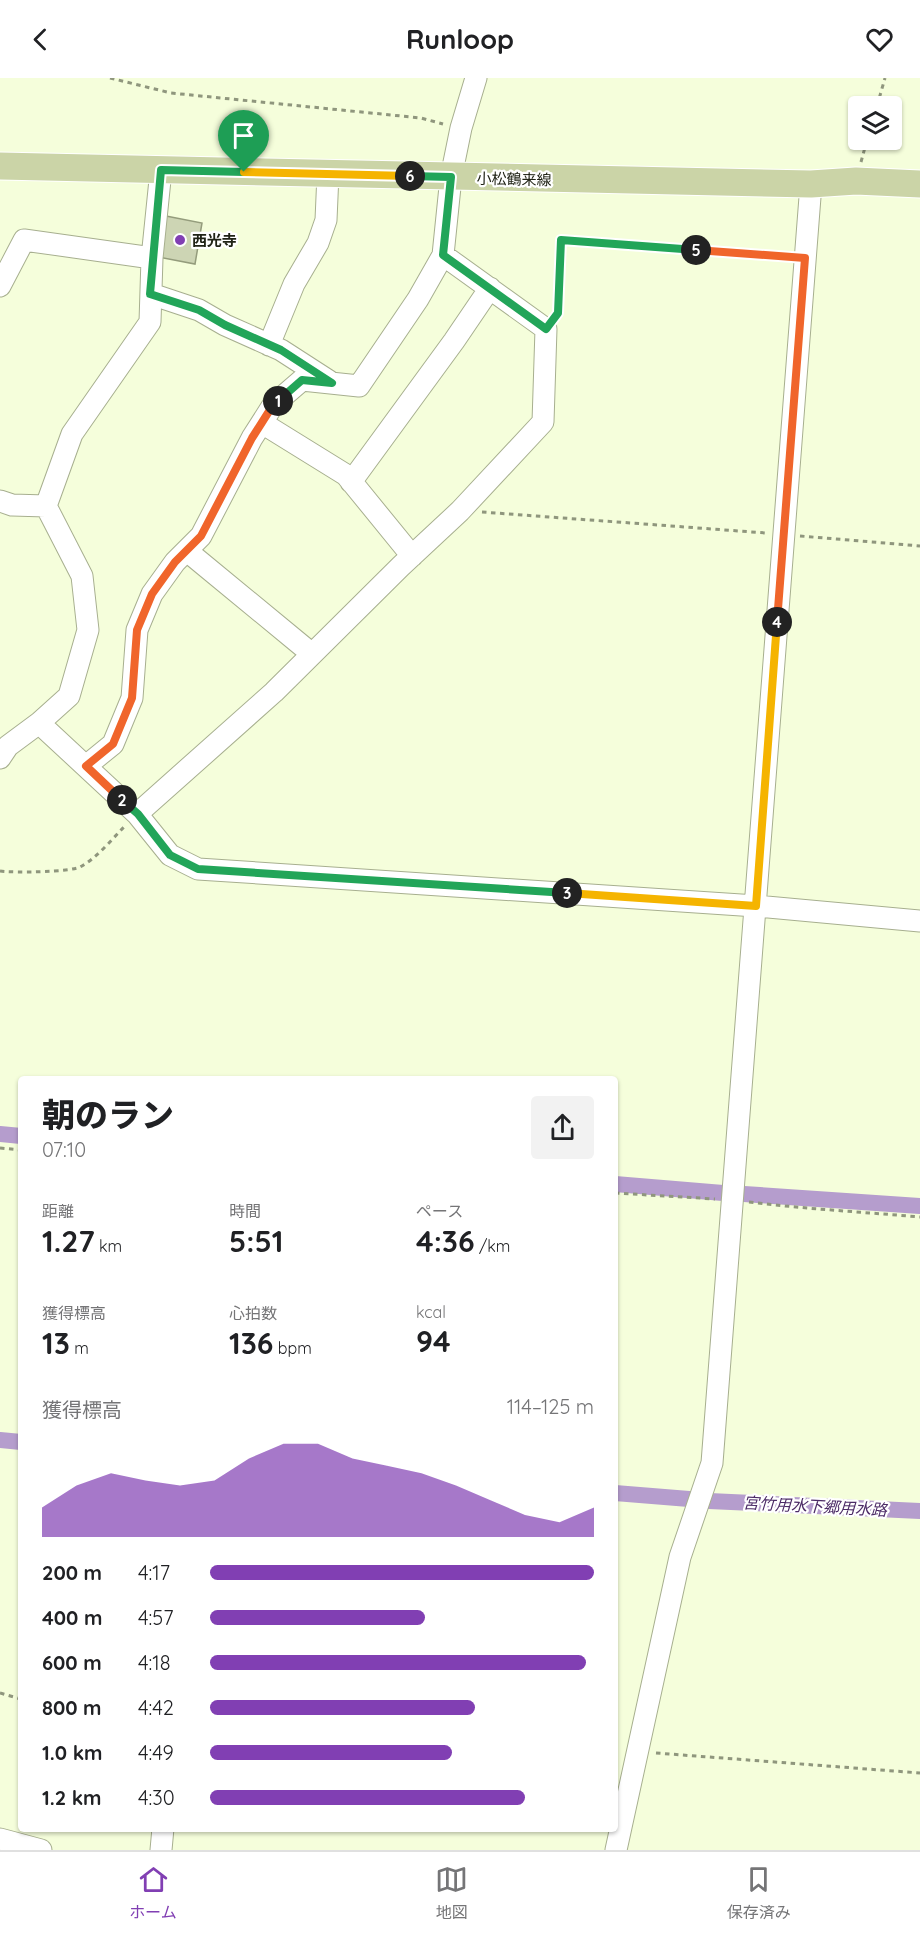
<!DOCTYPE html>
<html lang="ja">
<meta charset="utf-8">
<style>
body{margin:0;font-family:Quicksand,"Noto Sans JP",sans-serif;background:#f2f2f2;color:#202124;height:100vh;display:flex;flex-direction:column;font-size:22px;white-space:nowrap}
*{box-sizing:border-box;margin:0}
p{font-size:20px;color:#757577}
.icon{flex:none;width:33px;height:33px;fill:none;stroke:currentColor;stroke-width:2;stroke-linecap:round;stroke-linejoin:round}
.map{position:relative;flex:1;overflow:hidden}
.drawer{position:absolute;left:18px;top:998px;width:600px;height:756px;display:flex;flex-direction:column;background:#fff;border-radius:6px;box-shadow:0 2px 4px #0004}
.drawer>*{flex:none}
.buttons{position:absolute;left:848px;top:18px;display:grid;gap:12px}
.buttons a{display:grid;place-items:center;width:54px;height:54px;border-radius:6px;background:#fff;box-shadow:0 2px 4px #0004;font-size:30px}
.pin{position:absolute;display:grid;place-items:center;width:51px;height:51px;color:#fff;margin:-62px -26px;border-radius:50% 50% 50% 0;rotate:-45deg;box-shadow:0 0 6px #0007}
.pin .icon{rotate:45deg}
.km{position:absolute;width:30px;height:30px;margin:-15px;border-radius:50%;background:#222;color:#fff;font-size:16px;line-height:30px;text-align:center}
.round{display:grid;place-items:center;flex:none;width:63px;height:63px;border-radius:6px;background:#f2f2f2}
.overview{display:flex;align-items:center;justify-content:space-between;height:102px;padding:0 24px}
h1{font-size:33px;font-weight:800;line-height:45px}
.stats{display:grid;grid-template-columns:repeat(3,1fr);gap:9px;height:102px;padding:6px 24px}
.stats div{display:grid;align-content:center}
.stats b{font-size:30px;font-weight:800}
.stats small{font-size:16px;font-weight:400}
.stats p{font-size:16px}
.chart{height:168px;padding:12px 24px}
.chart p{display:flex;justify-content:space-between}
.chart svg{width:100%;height:108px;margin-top:6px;fill:#813fb3;opacity:.7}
ul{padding:0 24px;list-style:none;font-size:20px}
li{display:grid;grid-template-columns:96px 72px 1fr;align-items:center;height:45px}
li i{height:15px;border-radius:8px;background:#813fb3}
header{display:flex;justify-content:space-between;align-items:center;height:78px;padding:0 24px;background:#fff;font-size:27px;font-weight:800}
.menu{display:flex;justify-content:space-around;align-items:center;height:84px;border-top:2px solid #e0e0e0;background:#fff;font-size:16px;color:#757577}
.menu a{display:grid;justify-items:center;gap:3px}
.menu .current{color:#813fb3}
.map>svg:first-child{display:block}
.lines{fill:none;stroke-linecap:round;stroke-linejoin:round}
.canal{stroke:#b59dcd;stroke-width:16}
.building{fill:#cdd5b4;stroke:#949c7c;stroke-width:1.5}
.minor-casing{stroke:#a7af8f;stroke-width:23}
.major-casing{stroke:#fff;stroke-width:29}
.path{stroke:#8f967d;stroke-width:3;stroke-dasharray:4.5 4.5;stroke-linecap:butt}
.minor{stroke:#fff;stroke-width:21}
.major{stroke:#cbd4a7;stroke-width:27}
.split-1-casing{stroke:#fff;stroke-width:12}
.split-2-casing{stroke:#fff;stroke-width:12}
.split-3-casing{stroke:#fff;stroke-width:12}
.split-4-casing{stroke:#fff;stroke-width:12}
.split-5-casing{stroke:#fff;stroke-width:12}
.split-6-casing{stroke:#fff;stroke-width:12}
.split-7-casing{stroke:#fff;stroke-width:12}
.split-1{stroke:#22a559;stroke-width:8}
.split-2{stroke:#f0652b;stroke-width:8}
.split-3{stroke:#22a559;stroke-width:8}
.split-4{stroke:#f5b400;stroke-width:8}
.split-5{stroke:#f0652b;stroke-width:8}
.split-6{stroke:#22a559;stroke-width:8}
.split-7{stroke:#f5b400;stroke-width:8}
.poi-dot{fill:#813fb3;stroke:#fff;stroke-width:2}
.labels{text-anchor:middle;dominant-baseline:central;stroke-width:4.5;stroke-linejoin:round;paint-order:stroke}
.street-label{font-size:15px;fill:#202316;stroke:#fff}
.poi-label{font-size:15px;font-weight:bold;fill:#202316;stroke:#fff;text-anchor:start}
.water-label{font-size:16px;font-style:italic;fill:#4c2b66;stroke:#fff}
</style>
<header><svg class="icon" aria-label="back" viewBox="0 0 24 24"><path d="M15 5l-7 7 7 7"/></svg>Runloop<svg class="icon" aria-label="heart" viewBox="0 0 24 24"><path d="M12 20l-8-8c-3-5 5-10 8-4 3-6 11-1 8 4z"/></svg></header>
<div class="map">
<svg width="920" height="1772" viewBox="0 0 920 1772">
<rect width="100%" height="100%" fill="#f5fedb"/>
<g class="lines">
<!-- canal -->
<path class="canal" d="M0,1056L21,1058
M615,1106L723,1115
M744,1116L920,1128
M0,1362L21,1364
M615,1415L689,1421
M709,1423L920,1433"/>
</g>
<!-- building -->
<path class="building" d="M166,138L202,145L195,186L158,179Z"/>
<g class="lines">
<defs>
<path id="minor" d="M0,208L24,162L152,180
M151,216L199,232L225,247L281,272L329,303
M269,267L294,206L318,165L326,142L328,96
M262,345L346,397L412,478
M351,404L454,263L490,210
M0,423L12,427L46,428
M187,473L312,576
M39,645L137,736L170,777L198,791L756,828L920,843
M0,680L8,668L39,645L69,618L88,552L82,498L46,428L72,356L150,244L152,180L161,92
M86,688L113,666L132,620L137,552L152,516L175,484L201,458L252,360L273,327L302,302L359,308L418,221L443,177L451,99L461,50L476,0
M137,736L274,614L401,488L460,433L543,344L546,251L443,177
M0,1761L41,1772
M161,1772L163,1750
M616,1772L680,1479L712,1385L811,106"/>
<path id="major" d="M0,88L811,106L856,103L920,106"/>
</defs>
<!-- minor casing -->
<use href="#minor" class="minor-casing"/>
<!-- major casing -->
<use href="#major" class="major-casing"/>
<!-- path -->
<path class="path" d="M110,0L171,15L421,40L443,46
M877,28L885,0
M861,84L867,62
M557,236L561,162L788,179
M482,434L766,455
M800,458L920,468
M0,793C13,795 70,794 80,789C97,780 111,762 125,748
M0,1070L21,1072
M615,1115L715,1121
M749,1124C806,1131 863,1134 920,1139
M0,1615L21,1621
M656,1675L920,1695"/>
<!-- minor -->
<use href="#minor" class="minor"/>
<!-- major -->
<use href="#major" class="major"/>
</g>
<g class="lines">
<defs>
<path id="split-1" d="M244,94L161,92L150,216L199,232L225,247L281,272L332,305L302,302L278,323"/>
<path id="split-2" d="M122,722L86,688L113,666L132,620L137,552L152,516L175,484L201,458L252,360L273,327L278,323"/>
<path id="split-3" d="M122,722L138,736L170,777L198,791L567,815"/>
<path id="split-4" d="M567,815L756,828L777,544"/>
<path id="split-5" d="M696,172L805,180L777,544"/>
<path id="split-6" d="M410,98L451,99L443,177L546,251L558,235L561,162L696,172"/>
<path id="split-7" d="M244,94L410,98"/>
</defs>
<!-- split-1 casing -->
<use href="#split-1" class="split-1-casing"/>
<!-- split-2 casing -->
<use href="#split-2" class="split-2-casing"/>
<!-- split-3 casing -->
<use href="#split-3" class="split-3-casing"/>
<!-- split-4 casing -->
<use href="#split-4" class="split-4-casing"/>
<!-- split-5 casing -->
<use href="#split-5" class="split-5-casing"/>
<!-- split-6 casing -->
<use href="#split-6" class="split-6-casing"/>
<!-- split-7 casing -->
<use href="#split-7" class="split-7-casing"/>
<!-- split-1 -->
<use href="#split-1" class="split-1"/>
<!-- split-2 -->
<use href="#split-2" class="split-2"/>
<!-- split-3 -->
<use href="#split-3" class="split-3"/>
<!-- split-4 -->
<use href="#split-4" class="split-4"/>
<!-- split-5 -->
<use href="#split-5" class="split-5"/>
<!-- split-6 -->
<use href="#split-6" class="split-6"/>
<!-- split-7 -->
<use href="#split-7" class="split-7"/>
</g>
<!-- markers -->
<circle class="poi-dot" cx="180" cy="162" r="6"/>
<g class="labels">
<!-- street labels -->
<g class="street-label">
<text transform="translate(514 101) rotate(1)">小松鶴来線</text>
</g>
<!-- poi labels -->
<g class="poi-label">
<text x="192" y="162">西光寺</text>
</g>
<!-- water labels -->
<g class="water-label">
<text transform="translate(815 1428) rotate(3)">宮竹用水下郷用水路</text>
</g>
</g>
</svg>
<div class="buttons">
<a><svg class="icon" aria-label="layers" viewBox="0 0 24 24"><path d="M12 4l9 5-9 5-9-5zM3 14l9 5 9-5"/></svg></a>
</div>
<div class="pin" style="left:244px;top:94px;background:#1e9e55"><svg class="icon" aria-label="arrive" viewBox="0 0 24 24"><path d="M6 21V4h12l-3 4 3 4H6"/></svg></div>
<b class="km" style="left:278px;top:323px">1</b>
<b class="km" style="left:122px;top:722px">2</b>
<b class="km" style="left:567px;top:815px">3</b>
<b class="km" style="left:777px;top:544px">4</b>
<b class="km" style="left:696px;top:172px">5</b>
<b class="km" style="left:410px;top:98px">6</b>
<section class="drawer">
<div class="overview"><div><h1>朝のラン</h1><p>07:10</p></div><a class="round"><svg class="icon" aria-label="share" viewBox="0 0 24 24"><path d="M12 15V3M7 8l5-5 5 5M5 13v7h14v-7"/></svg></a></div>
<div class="stats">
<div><p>距離</p><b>1.27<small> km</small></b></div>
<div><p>時間</p><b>5:51</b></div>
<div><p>ペース</p><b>4:36<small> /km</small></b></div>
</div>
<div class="stats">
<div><p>獲得標高</p><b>13<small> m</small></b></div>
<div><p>心拍数</p><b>136<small> bpm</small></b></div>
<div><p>kcal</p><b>94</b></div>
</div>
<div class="chart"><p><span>獲得標高</span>114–125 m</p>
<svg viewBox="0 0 160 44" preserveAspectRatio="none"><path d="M0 44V32L10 23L20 18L30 21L40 23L50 21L60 12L70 6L80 6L90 12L100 15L110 18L120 23L130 29L140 35L150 38L160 32V44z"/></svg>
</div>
<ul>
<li><b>200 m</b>4:17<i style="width:100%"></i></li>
<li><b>400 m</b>4:57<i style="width:56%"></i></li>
<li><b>600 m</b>4:18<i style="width:98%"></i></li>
<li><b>800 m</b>4:42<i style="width:69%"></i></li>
<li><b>1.0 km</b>4:49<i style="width:63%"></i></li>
<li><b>1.2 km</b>4:30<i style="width:82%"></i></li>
</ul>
</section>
</div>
<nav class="menu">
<a class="current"><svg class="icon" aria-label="home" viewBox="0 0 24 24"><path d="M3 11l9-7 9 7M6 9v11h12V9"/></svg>ホーム</a>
<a><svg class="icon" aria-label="map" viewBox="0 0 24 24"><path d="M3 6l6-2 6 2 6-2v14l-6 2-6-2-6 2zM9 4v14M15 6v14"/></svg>地図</a>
<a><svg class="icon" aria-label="saved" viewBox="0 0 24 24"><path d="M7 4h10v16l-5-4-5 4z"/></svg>保存済み</a>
</nav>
